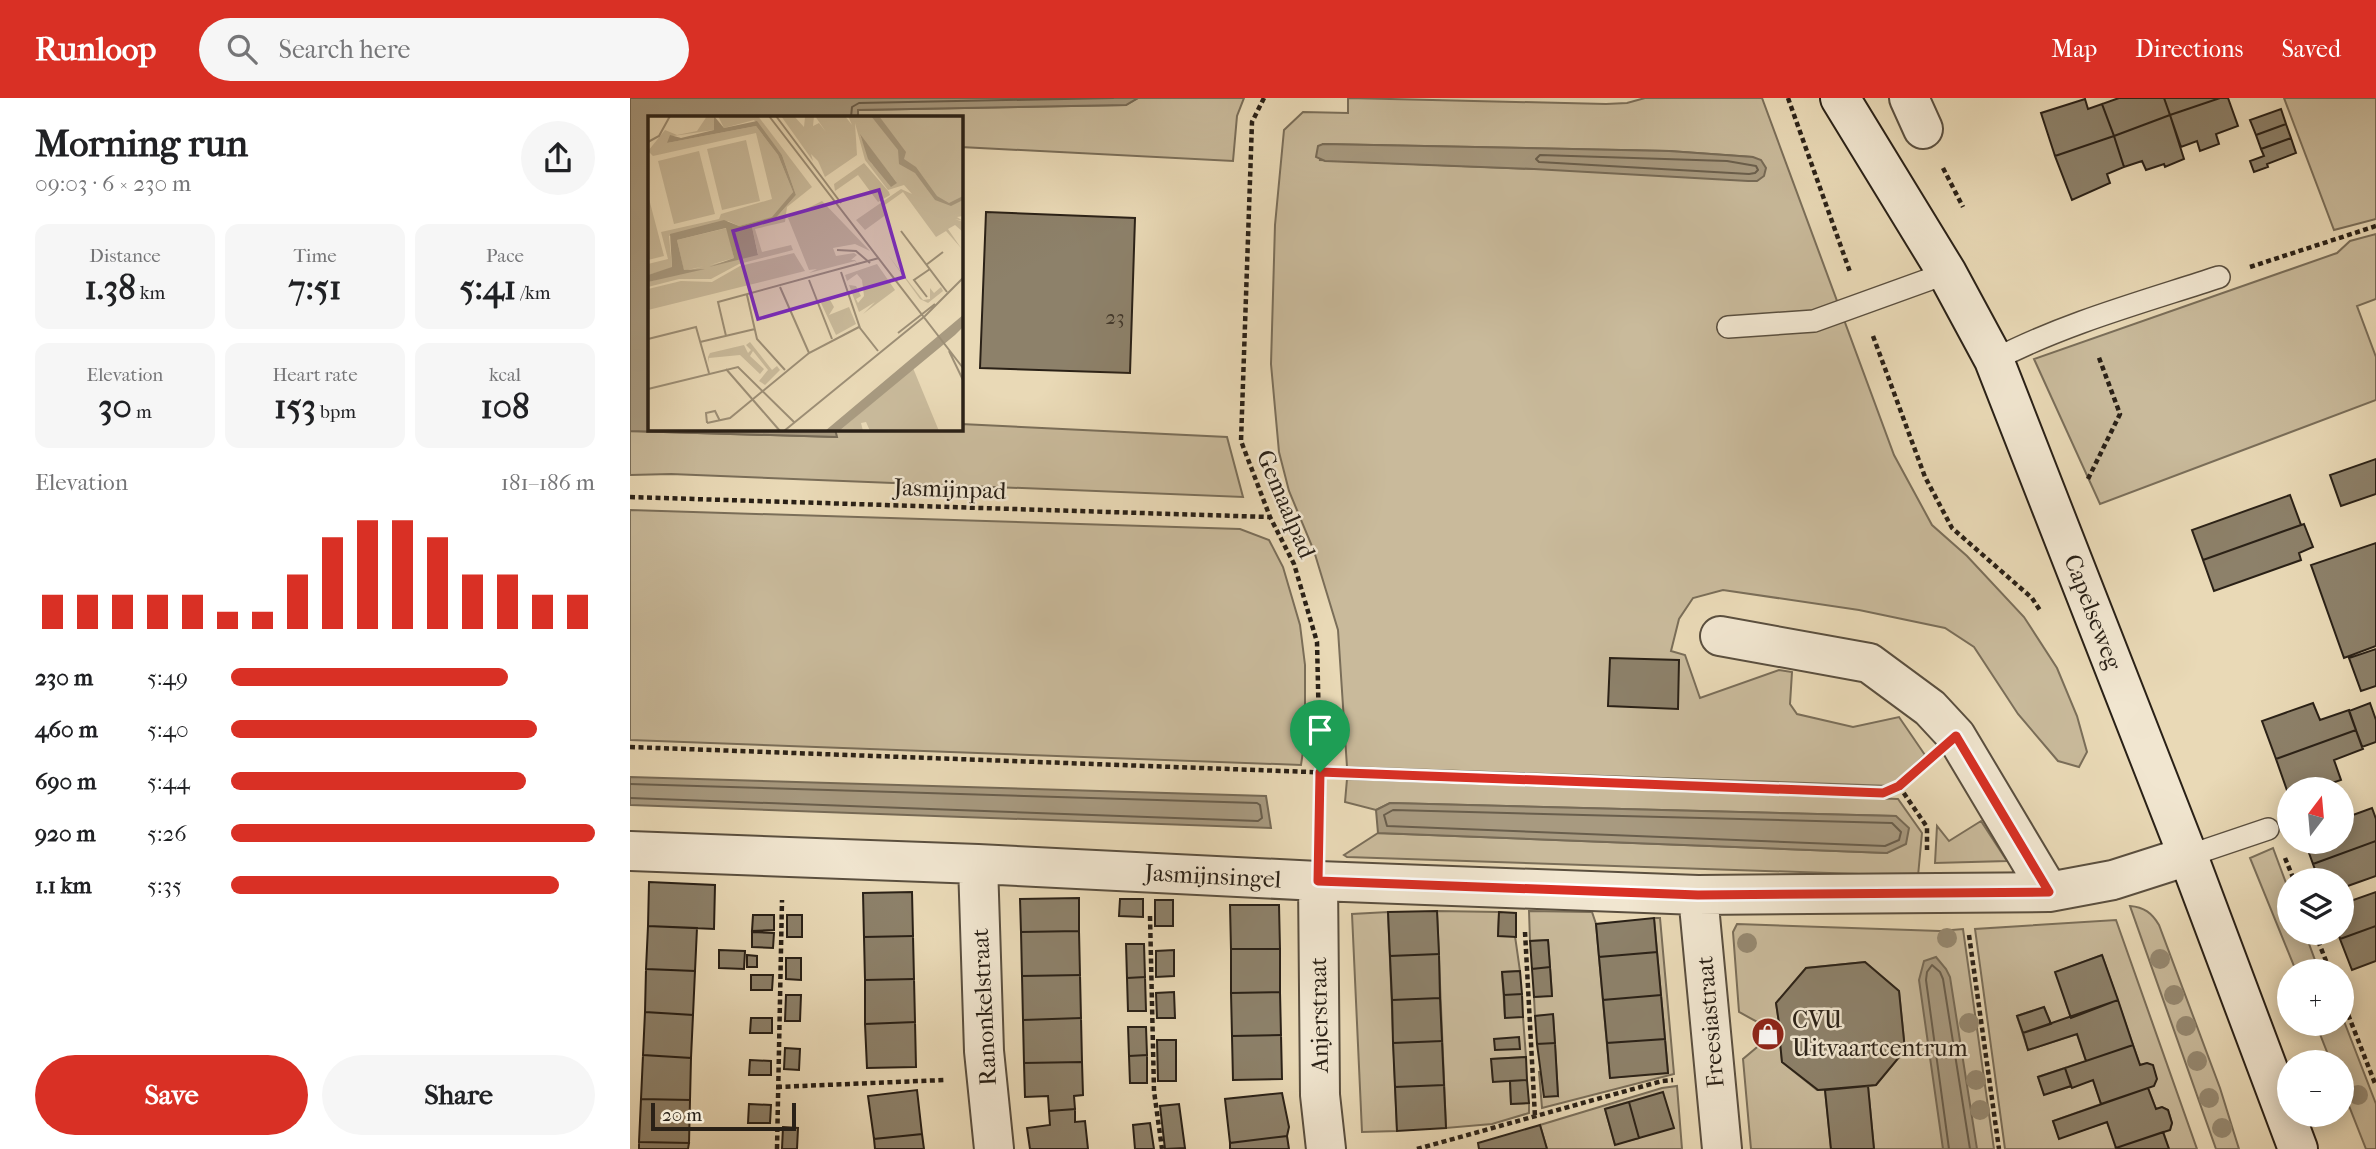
<!DOCTYPE html>
<meta charset="utf-8">
<style>
body{margin:0;font-family:"IM FELL French Canon",serif;background:#f6f6f6;color:#202124;height:100vh;display:flex;flex-direction:column;font-size:26px;white-space:nowrap}
*{box-sizing:border-box;margin:0}
p{font-size:23px;color:#757577}
.icon{flex:none;width:38px;height:38px;fill:none;stroke:currentColor;stroke-width:2;stroke-linecap:round;stroke-linejoin:round}
.map{position:relative;flex:1;overflow:hidden}
.panel{display:flex;flex-direction:column;background:#fff;width:630px}
.panel>*{flex:none}
.needle{width:46px;rotate:16deg}
.buttons{position:absolute;left:1647px;top:679px;display:grid;gap:14px}
.buttons a{display:grid;place-items:center;width:77px;height:77px;border-radius:50%;background:#fff;box-shadow:0 4px 18px #0003;font-size:35px}
.scale{position:absolute;left:21px;bottom:18px;width:145px;box-sizing:border-box;padding-left:7px;border:4px solid #2a2117;border-top:0;font-size:19px;line-height:24px;white-space:nowrap;color:#2a2117;-webkit-text-stroke:5px #f1e6d0;paint-order:stroke}
.pin{position:absolute;display:grid;place-items:center;width:60px;height:60px;color:#fff;margin:-72px -30px;border-radius:50% 50% 50% 0;rotate:-45deg;box-shadow:0 0 7px #0007}
.pin .icon{rotate:45deg}
.round{display:grid;place-items:center;flex:none;width:74px;height:74px;border-radius:37px;background:#f6f6f6}
.headline{display:flex;align-items:center;justify-content:space-between;height:119px;padding:0 35px}
h1{font-size:38px;font-weight:800;line-height:52px}
.stats{display:grid;grid-template-columns:repeat(3,1fr);gap:10px;height:119px;padding:7px 35px}
.stats div{display:grid;align-content:center;border-radius:14px;background:#f6f6f6;text-align:center}
.stats b{font-size:35px;font-weight:800}
.stats small{font-size:19px;font-weight:400}
.stats p{font-size:19px}
.chart{height:196px;padding:14px 35px}
.chart p{display:flex;justify-content:space-between}
.chart svg{width:100%;height:126px;margin-top:7px;stroke:#d93025;stroke-width:6}
.action{display:flex;gap:14px;margin-top:auto;padding:14px 35px}
.action a{flex:1;height:80px;border-radius:42px;background:#d93025;color:#fff;font-size:28px;font-weight:800;line-height:80px;text-align:center}
.action a+a{background:#f6f6f6;color:#202124}
ul{padding:0 35px;list-style:none;font-size:23px}
li{display:grid;grid-template-columns:112px 84px 1fr;align-items:center;height:52px}
li i{height:18px;border-radius:9px;background:#d93025}
header{display:flex;align-items:center;gap:42px;box-sizing:border-box;height:98px;padding:0 35px;background:#d93025;color:#fff}
header strong{font-size:33px}
nav{display:flex;gap:38px;margin-inline-start:auto;font-size:24px}
.search{width:490px;height:63px;background:#f6f6f6;display:flex;align-items:center;gap:18px;box-sizing:border-box;padding:0 24px;border-radius:38px;color:#757577;font-size:26px}
main{display:flex;flex:1;min-height:0}
.map>svg:first-child{display:block}
.green{fill:#c9ba9b;stroke:#7a6e59;stroke-width:2;fill-rule:evenodd}
.water{fill:#a89a80;stroke:#766a56;stroke-width:2}
.lines{fill:none;stroke-linecap:round;stroke-linejoin:round}
.shore{stroke:#695e4c;stroke-width:2}
.building{fill:#8d816a;stroke:#2a2117;stroke-width:2}
.service-casing{stroke:#5a4f3f;stroke-width:24}
.minor-casing{stroke:#5a4f3f;stroke-width:42}
.secondary-casing{stroke:#2a2117;stroke-width:42}
.path{stroke:#2a2117;stroke-width:4.5;stroke-dasharray:5 3.5;stroke-linecap:butt}
.service{stroke:#f1e6d0;stroke-width:21}
.minor{stroke:#f1e6d0;stroke-width:38}
.secondary{stroke:#f1e6d0;stroke-width:38}
.tree{fill:#968971}
.route-casing{stroke:#fff;stroke-width:14}
.route{stroke:#d93025;stroke-width:9}
.labels{text-anchor:middle;dominant-baseline:central;stroke-width:5;stroke-linejoin:round;paint-order:stroke}
.number-label{font-size:21px;fill:#43392c}
.street-label{font-size:24px;fill:#2a2117;stroke:#f1e6d0}
.poi-label{font-size:24px;fill:#2a2117;stroke:#f1e6d0;text-anchor:start}
.inset-road{fill:none;stroke:#9d8f76;stroke-width:2}
.view{fill:#7b2cbf;fill-opacity:0.15;stroke:#7b2cbf;stroke-width:3.5}
.inset-edge{fill:none;stroke:#2a2117;stroke-width:3.5}
</style>
<header>
<strong>Runloop</strong>
<div class="search"><svg class="icon" aria-label="search" viewBox="0 0 24 24"><circle cx="10" cy="10" r="6"/><path d="M15 15l6 6"/></svg>Search here</div>
<nav><a>Map</a><a>Directions</a><a>Saved</a></nav>
</header>
<main>
<section class="panel">
<div class="headline"><div><h1>Morning run</h1><p>09:03 · 6 × 230 m</p></div><a class="round"><svg class="icon" aria-label="share" viewBox="0 0 24 24"><path d="M12 15V3M7 8l5-5 5 5M5 13v7h14v-7"/></svg></a></div>
<div class="stats">
<div><p>Distance</p><b>1.38<small> km</small></b></div>
<div><p>Time</p><b>7:51</b></div>
<div><p>Pace</p><b>5:41<small> /km</small></b></div>
</div>
<div class="stats">
<div><p>Elevation</p><b>30<small> m</small></b></div>
<div><p>Heart rate</p><b>153<small> bpm</small></b></div>
<div><p>kcal</p><b>108</b></div>
</div>
<div class="chart"><p><span>Elevation</span>181–186 m</p>
<svg viewBox="0 0 160 44" preserveAspectRatio="none"><path d="M5 44V32M15 44V32M25 44V32M35 44V32M45 44V32M55 44V38M65 44V38M75 44V25M85 44V12M95 44V6M105 44V6M115 44V12M125 44V25M135 44V25M145 44V32M155 44V32"/></svg>
</div>
<ul>
<li><b>230 m</b>5:49<i style="width:76%"></i></li>
<li><b>460 m</b>5:40<i style="width:84%"></i></li>
<li><b>690 m</b>5:44<i style="width:81%"></i></li>
<li><b>920 m</b>5:26<i style="width:100%"></i></li>
<li><b>1.1 km</b>5:35<i style="width:90%"></i></li>
</ul>
<div class="action"><a>Save</a><a>Share</a></div>
</section>
<div class="map">
<svg width="1746" height="1051" viewBox="0 0 1746 1051">
<rect width="100%" height="100%" fill="#e9d9b6"/>
<filter id="stains"><feTurbulence type="fractalNoise" baseFrequency=".00286" numOctaves="4"/><feColorMatrix values="0 0 0 0 .2 0 0 0 0 .09 0 0 0 0 .02 0 0 0 .5 -.17"/></filter>
<radialGradient id="worn" r=".72"><stop offset=".6" stop-color="#630" stop-opacity="0"/><stop offset="1" stop-color="#630" stop-opacity=".3"/></radialGradient>
<!-- green -->
<path class="green" d="M508,0H614L607,18L603,63L331,49V19H228V12L496,7Z
M718,0L976,6L997,5L1015,0H1132L1264,357L1302,427L1337,458L1394,519L1427,570L1447,618L1457,654L1449,669L1428,663L1388,616L1344,549L1315,530L1229,512L1093,492L1063,500L1049,521L1041,553L1055,557L1070,600L1149,572L1162,574L1160,606L1167,616L1223,629L1269,619L1295,657L1261,688L717,669L708,532L684,453L659,393L649,354L641,266L645,127L654,32L673,14L718,15ZM693,46L1039,53L1123,59L904,71L690,62Z
M1654,0H1746V121L1704,132Z
M1746,136V201L1727,208L1746,259V302L1470,406L1404,261L1707,155L1720,143Z
M331,326L597,339L613,399L41,376L0,377V333L206,339L205,331H331Z
M0,412L610,431L639,442L653,469L670,527L675,567V640L671,667L0,642Z
M717,681L1268,701L1292,735L1288,778L717,759L714,757L748,735L1257,755L1265,718L760,705L746,712L715,704Z
M1351,723L1377,763L1305,765L1307,728L1319,743Z
M1643,750L1659,793V835H1675L1689,873H1666L1620,760Z
M1500,808C1514,809 1522,815 1529,827L1590,990L1609,1051H1586Z
M807,813L869,814L868,837L885,838L890,873L872,874L875,919H893L896,959L862,961L863,983H880L881,1006L899,1005V1015L862,1026L816,1030Z
M899,813L962,814L966,826L980,980L1038,974L1024,820H1030L1044,976L912,1010L909,974H912L928,997L923,917L905,918L904,899L922,897L918,842L900,843Z
M758,814L767,1033L732,1034L722,816Z
M1486,822L1567,1051H1539L1533,1033L1540,1032L1542,1025L1538,1012L1532,1009L1526,1011L1518,990L1523,968L1517,965L1510,967L1472,857L1426,874L1441,920L1421,926L1414,909L1387,918L1398,952L1447,936L1456,963L1408,979L1414,996L1463,982L1471,1006L1423,1023L1429,1040L1477,1024L1487,1051H1375L1345,831Z
M1107,826L1310,833L1333,831L1364,1051H1244L1238,988L1246,987L1275,952L1269,893L1235,864L1176,870L1146,905L1149,925L1131,926L1109,914L1103,834Z
M1712,918L1746,1006V1051H1736L1712,990V964H1701L1686,926H1712Z
M1150,944L1152,964L1187,992H1195L1201,1051H1121L1113,961L1132,945Z
M1047,988L1052,1051H917L910,1027L1032,990ZM999,1004L1009,1040L985,1046L975,1011Z"/>
<!-- water -->
<path class="water" d="M0,0H508L496,7L228,12V19H19V331H205L207,339L0,333Z
M693,46L1039,53L1123,59L1131,62L1136,70L1134,78L1127,83H1118L904,71L695,63L686,59L688,48Z
M0,679L636,698L641,730L0,707Z
M760,705L1266,718L1279,730L1276,746L1257,755L748,735L746,712Z
M1306,859L1316,871L1320,879L1347,1051H1313L1289,882L1294,863Z"/>
<g class="lines">
<!-- shore -->
<path class="shore" d="M221,19L222,9L229,5L483,0
M910,57L1097,63L1126,68L1128,72L1125,75L1119,76L909,64L906,61Z
M0,686L627,705L630,707L632,720L628,723L0,700
M763,712L1262,725L1271,734L1269,742L1255,748L757,728L754,717Z
M1319,1051L1296,882L1297,874L1302,867L1310,874L1313,881L1340,1051"/>
</g>
<!-- building -->
<path class="building" d="M1489,0H1534L1540,17L1484,38L1472,6Z
M1534,0H1590L1540,17Z
M1590,0H1598L1608,28L1586,36L1589,46L1570,53L1567,43L1551,49L1540,17Z
M1455,1L1458,11L1472,6L1484,38L1425,58L1411,15Z
M1651,11L1656,26L1626,37L1620,22Z
M1540,17L1554,61L1535,69L1534,66L1516,72L1512,63L1494,69L1484,38Z
M1656,26L1661,40L1631,51L1626,37Z
M1484,38L1494,69L1477,76L1480,85L1442,102L1425,58Z
M1661,40L1666,55L1637,66L1638,69L1624,74L1620,63L1634,58L1631,51Z
M356,114L505,120L500,275L350,270Z
M1746,361V396L1711,408L1700,377Z
M1660,397L1671,427L1573,462L1562,432Z
M1674,426L1683,449L1669,455L1671,462L1584,493L1573,462Z
M1746,445V548L1714,560L1681,467Z
M1746,551V588L1731,593L1719,560Z
M980,560L1049,562L1048,611L978,608Z
M1683,605L1690,622L1719,612L1726,632L1646,661L1632,623Z
M1740,605L1746,622V644L1732,649L1719,613Z
M1726,632L1733,651L1704,662L1711,682L1685,691H1659V698L1646,661Z
M1742,710L1746,721V743L1683,766L1675,744H1712V721Z
M1746,743V778L1712,790V782H1689L1683,766Z
M19,784L85,787L84,831L18,828Z
M282,794L283,838L234,839L233,795Z
M1746,794V828L1710,841L1708,835H1712V806Z
M449,800V833L391,834L390,801Z
M490,801H513V819L489,818Z
M525,802H543V828H525Z
M600,807H649L650,851H601Z
M807,813L809,856L760,858L758,814Z
M869,814L886,815V839L868,838Z
M123,817H144V832L122,833Z
M157,817H172V839H157Z
M1024,820L1027,854L969,859L966,826Z
M18,828L67,830L65,873L16,871Z
M1746,828V863L1722,872L1710,841Z
M449,833L450,877L392,878L391,834Z
M122,834L144,835L143,850L122,849Z
M283,838L284,881L235,882L234,839Z
M918,842L920,869L902,871L900,843Z
M496,846H514L515,879L497,880Z
M601,851H650V894L601,895Z
M89,852L115,853L114,871L89,870Z
M544,852V878L526,879V853Z
M1027,854L1031,897L973,902L969,859Z
M809,856L810,900L762,902L760,858Z
M117,857L127,858V869H117Z
M1472,857L1488,902L1441,920L1425,874Z
M156,860H171V882L156,881Z
M1235,864L1269,893L1275,952L1246,987L1188,992L1152,964L1150,944L1132,945L1131,926L1149,925L1146,905L1176,870Z
M920,869L922,898L904,899L902,871Z
M16,871L65,873L63,917L15,914Z
M890,873L892,896L874,897L872,874Z
M121,877H143L142,892H121Z
M450,877L451,920L393,922L392,878Z
M515,879L516,913H498L497,880Z
M284,881L285,924L235,926V882Z
M544,894L545,920H527L526,895Z
M650,894L651,937L602,938L601,895Z
M892,896L893,919L875,920L874,897Z
M156,897H171L170,923H155Z
M1031,897L1035,941L977,945L973,902Z
M810,900L812,943L763,945L762,902Z
M1488,902L1503,947L1456,963L1447,936L1398,952L1393,935Z
M1414,909L1421,926L1393,935L1387,918Z
M15,914L63,917L61,960L13,957Z
M923,916L925,945L907,946L905,918Z
M121,920H142V935H120Z
M451,920L452,964L394,965L393,922Z
M285,924L286,969L237,970L235,926Z
M498,929H516L517,957L499,958Z
M651,937L652,981L603,982L602,938Z
M889,939L890,951L865,952L864,941Z
M1035,941L1038,975L980,980L977,945Z
M527,942H546V983H528Z
M812,943L814,987L765,989L763,945Z
M925,945L928,998L914,999L907,946Z
M1503,947L1510,967L1517,965L1523,967L1527,981L1524,988L1471,1006L1463,982L1442,990L1435,970Z
M155,950L170,951L169,972L154,971Z
M13,957L61,960L60,1002L11,1001Z
M517,957V985H500L499,958Z
M896,959L897,982L863,984L861,961Z
M120,962L141,963V977H119Z
M452,964L453,997L444,998L445,1011L419,1013L418,998L395,999L394,965Z
M1435,970L1441,988L1414,997L1408,979Z
M897,982L899,1005L881,1006L880,983Z
M814,987L816,1030L767,1033L765,989Z
M1238,988L1244,1051H1201L1195,992Z
M1518,990L1526,1011L1532,1009L1538,1012L1542,1025L1540,1032L1486,1050L1477,1024L1429,1041L1423,1023Z
M287,992L292,1036L244,1041L238,998Z
M1033,994L1044,1030L1009,1040L999,1004Z
M652,995L659,1029L657,1038L600,1045L595,1001Z
M11,1001L60,1002L59,1045L9,1044Z
M999,1004L1009,1040L985,1047L975,1011Z
M119,1006L141,1007L140,1025H118Z
M549,1006L555,1050L535,1051L530,1008Z
M445,1011V1024L455,1023L458,1051H400L397,1030L420,1027L419,1013Z
M520,1025L524,1051H505L503,1027Z
M910,1027L917,1051H849L848,1045Z
M153,1029L168,1030L167,1051H152Z
M1533,1034L1539,1051H1487L1486,1050Z
M292,1036L294,1051H245L244,1041Z
M657,1038L659,1051H600V1045Z
M9,1044L59,1045L58,1051H9Z"/>
<g class="lines">
<defs>
<path id="service" d="M1098,229L1184,223L1317,175
M1364,262C1435,225 1513,204 1589,179
M1558,758L1638,731"/>
<path id="minor" d="M1279,0L1293,31
M1090,538L1239,565L1300,610L1326,638L1419,794
M0,753L348,766L688,783L1068,797L1419,794L1483,782L1558,758
M348,766L354,953L364,1051
M688,783L690,997L696,1051
M1068,797L1092,1051"/>
<path id="secondary" d="M1210,0L1317,175L1364,262L1558,758L1668,1051"/>
</defs>
<!-- service casing -->
<use href="#service" class="service-casing"/>
<!-- minor casing -->
<use href="#minor" class="minor-casing"/>
<!-- secondary casing -->
<use href="#secondary" class="secondary-casing"/>
<!-- path -->
<path class="path" d="M634,0L622,24L611,343L640,419L664,466L687,544L690,674L689,741
M1158,0L1220,174
M1313,70L1333,109
M1620,169L1746,128
M1243,238L1295,379L1322,430L1402,500L1411,514
M1458,381L1490,316L1468,257
M0,399L639,419
M0,649L1253,695L1269,688L1294,667
M1269,688L1297,729V752
M1655,760L1664,782
M520,818L524,993L532,1051
M895,834L905,1019
M1685,835L1700,873
M1339,837L1369,1051
M1712,901L1746,988
M147,989L314,982
M147,1051L152,802
M787,1051L1032,983L1043,982"/>
<!-- service -->
<use href="#service" class="service"/>
<!-- minor -->
<use href="#minor" class="minor"/>
<!-- secondary -->
<use href="#secondary" class="secondary"/>
</g>
<!-- trees -->
<g class="tree">
<circle cx="1317" cy="840" r="10"/>
<circle cx="1117" cy="845" r="10"/>
<circle cx="1530" cy="861" r="10"/>
<circle cx="1544" cy="897" r="10"/>
<circle cx="1339" cy="925" r="10"/>
<circle cx="1556" cy="928" r="10"/>
<circle cx="1567" cy="963" r="10"/>
<circle cx="1346" cy="982" r="10"/>
<circle cx="1728" cy="997" r="10"/>
<circle cx="1579" cy="1000" r="10"/>
<circle cx="1350" cy="1012" r="10"/>
<circle cx="1592" cy="1030" r="10"/>
</g>
<g class="lines">
<defs>
<path id="route" d="M1326,638L1419,794L1068,797L688,783L690,674L1253,695L1269,688Z"/>
</defs>
<!-- route casing -->
<use href="#route" class="route-casing"/>
<!-- route -->
<use href="#route" class="route"/>
</g>
<!-- icons -->
<defs>
<symbol id="shop-disc" viewBox="-11 -11 22 22"><circle r="9.5" fill="#8f2418" stroke="#f1e6d0"/><path d="M-5-2.5h2.3a2.7 3.5 0 0 1 5.4 0H5L5.5 6h-11ZM-1.5-2.5h3a1.5 2.3 0 0 0-3 0Z" fill="#fff"/></symbol>
</defs>
<g fill-rule="evenodd">
<use href="#shop-disc" x="1119" y="917" width="38" height="38"/>
</g>
<g class="labels">
<!-- number labels -->
<g class="number-label">
<text x="485" y="219">23</text>
</g>
<!-- street labels -->
<g class="street-label">
<text transform="translate(320 391) rotate(2)">Jasmijnpad</text>
<text transform="translate(656 406) rotate(67)">Gemaalpad</text>
<text transform="translate(1463 514) rotate(69)">Capelseweg</text>
<text transform="translate(583 778) rotate(3)">Jasmijnsingel</text>
<text transform="translate(354 909) rotate(-93)">Ranonkelstraat</text>
<text transform="translate(689 917) rotate(-91)">Anjerstraat</text>
<text transform="translate(1080 924) rotate(-95)">Freesiastraat</text>
</g>
<!-- poi labels -->
<g class="poi-label">
<text x="1162" y="922">CVU<tspan x="1162" dy="28">Uitvaartcentrum</tspan></text>
</g>
</g>
<!-- overview -->
<g transform="translate(18 18)">
<rect width="315" height="315" fill="#e9d9b6"/>
<path d="M59,0H66V14L25,20L19,27L108,10L130,39L145,76L125,101L91,110L80,105L21,120L24,152L0,159V148L20,143L13,116L71,103L73,98L124,83L108,17L5,40L0,35L17,14L29,19L49,15ZM70,0H110L164,71L139,91L137,106L107,113L114,136L143,129L145,134L91,148L63,163H31L0,171V166L56,150L36,155L29,124L79,112L86,142L62,149L110,138L104,111L126,104L148,79L134,39L106,4L76,12ZM133,0H146L156,11L157,1L166,0L165,10L171,7L178,16L167,0H197L204,9L200,0H315V100L309,101L315,105L307,103L315,106V116L307,109L300,113L313,132L298,115L288,121L255,76L234,91L239,98L217,114L208,104L253,73L264,78L256,69L240,74L217,44L207,7L209,39L177,61L170,45L163,38L165,45ZM212,19L249,67L224,48ZM98,24L112,85L74,94L59,33ZM51,35L67,98L26,108L10,45ZM216,47L241,76L242,79L230,86L210,59L187,75L186,68ZM0,79L16,140L0,144ZM174,85L222,135L207,128L185,132L188,140L206,137L209,139L203,144H207L211,150L207,145L161,157L169,153L161,154L140,102ZM146,137L157,155L0,194V173L33,165L64,166L92,150ZM240,139L275,184L282,183V172L286,177L293,171L295,175L280,187L272,183ZM229,148L247,174L215,198L227,186L211,196L201,169L208,170L213,180L208,183L210,187L216,180L214,164L209,158L199,165L197,159ZM181,182L186,191L181,199L201,191L208,208L188,219L173,187ZM102,226L124,254L129,250L132,254L117,269L111,265L120,254L105,235L102,240L116,253L112,258L92,239L61,242V247L60,241L62,237L96,229L100,237L103,234L98,229ZM265,252L291,315H222L218,306L213,307L215,315H191Z" fill="#c9ba9b" fill-rule="evenodd"/>
<path d="M66,0L76,12L109,5L134,39L148,79L126,104L104,111L110,139L61,151L86,142L78,112L29,124L36,154L57,153L0,166V159L24,151L22,118L76,104L91,110L124,101L145,76L130,39L108,10L19,27L22,19L33,22L66,14ZM223,0H231L258,36L256,43L268,51L289,80L301,87L315,80V84L303,90L287,84L267,57L251,48L250,34ZM212,18L249,67L243,71L220,43ZM315,199V211L307,219L191,315H177Z" fill="#a89a80"/>
<path class="inset-road" d="M121,0L315,252M128,0L193,87M0,26L11,20L22,0M253,115L299,176M189,134L208,135L222,147M278,149L295,136M193,156L212,212L230,235M161,164L184,223M132,171L161,237M99,179L109,223L137,254M279,181L266,164L282,153M250,217L287,188M78,220L70,186L231,142M0,223L48,211L61,257M52,226L107,213M301,235L315,264M78,253L132,315M0,273L90,251L146,306M59,307L82,302L161,237L211,211M59,307L58,297L67,295L72,305M136,315L277,200L315,162"/>
<path class="view" d="M231,74L256,161L110,203L85,115Z"/>
<rect width="315" height="315" class="inset-edge"/>
</g>
<rect width="100%" height="100%" filter="url(#stains)"/>
<rect width="100%" height="100%" fill="url(#worn)"/>
</svg>
<div class="buttons">
<a><svg class="needle" viewBox="-14 -14 28 28"><path d="M0-13l5 13h-10z" fill="#e53935"/><path d="M0 13l5-13h-10z" fill="#757577"/></svg></a>
<a><svg class="icon" aria-label="layers" viewBox="0 0 24 24"><path d="M12 4l9 5-9 5-9-5zM3 14l9 5 9-5"/></svg></a>
<a>+</a>
<a>−</a>
</div>
<div class="scale">20 m</div>
<div class="pin" style="left:690px;top:674px;background:#1e9e55"><svg class="icon" aria-label="arrive" viewBox="0 0 24 24"><path d="M6 21V4h12l-3 4 3 4H6"/></svg></div>
</div>
</main>
